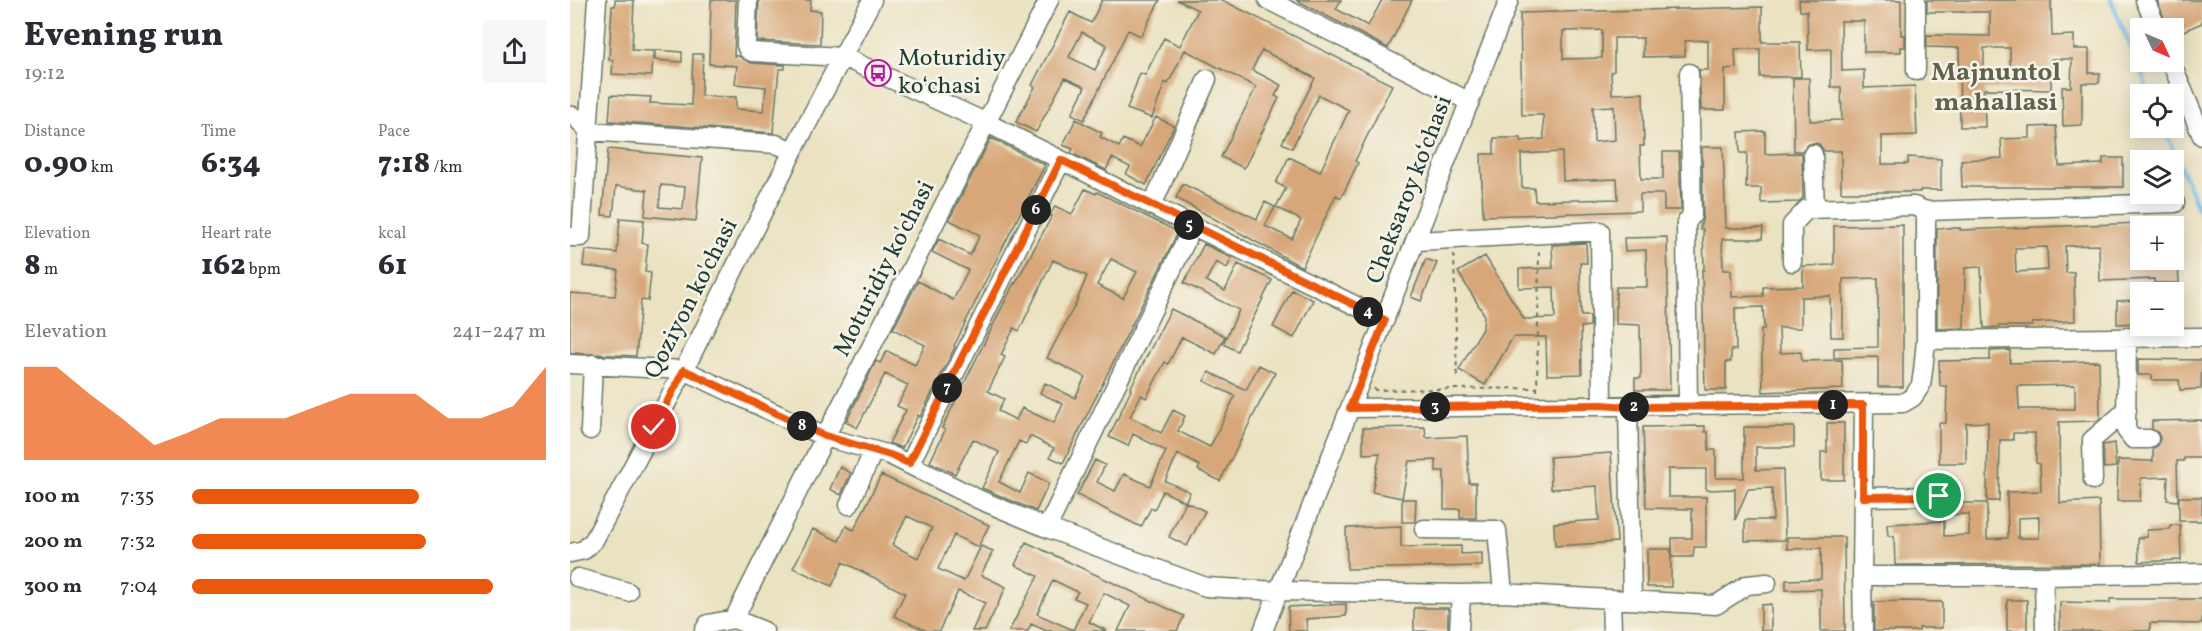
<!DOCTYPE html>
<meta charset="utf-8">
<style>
body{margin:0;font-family:Vollkorn,serif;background:#f7f7f7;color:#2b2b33;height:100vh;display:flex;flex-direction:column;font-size:22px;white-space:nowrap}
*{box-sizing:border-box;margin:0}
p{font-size:20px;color:#7c7c81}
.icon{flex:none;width:33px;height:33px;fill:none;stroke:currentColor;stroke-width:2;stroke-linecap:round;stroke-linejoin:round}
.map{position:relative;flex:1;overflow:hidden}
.panel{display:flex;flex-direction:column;background:#fff;width:570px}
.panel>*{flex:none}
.needle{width:39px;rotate:134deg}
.buttons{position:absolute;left:1560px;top:18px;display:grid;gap:12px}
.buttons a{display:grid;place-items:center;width:54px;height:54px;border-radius:0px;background:#fff;box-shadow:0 3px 15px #0003;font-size:30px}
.pin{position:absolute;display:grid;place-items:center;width:51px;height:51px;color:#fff;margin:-26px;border:3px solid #fff;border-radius:50%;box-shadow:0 2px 6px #0007}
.km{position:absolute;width:30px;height:30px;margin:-15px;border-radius:50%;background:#222;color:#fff;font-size:16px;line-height:30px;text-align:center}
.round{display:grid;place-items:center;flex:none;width:63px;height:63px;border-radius:0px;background:#f7f7f7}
.head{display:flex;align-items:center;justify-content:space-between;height:102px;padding:0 24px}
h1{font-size:33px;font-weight:800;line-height:45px}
.metrics{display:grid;grid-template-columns:repeat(3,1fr);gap:9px;height:102px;padding:6px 24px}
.metrics div{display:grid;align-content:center}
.metrics b{font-size:30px;font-weight:800}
.metrics small{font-size:16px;font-weight:400}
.metrics p{font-size:16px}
.chart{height:168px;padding:12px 24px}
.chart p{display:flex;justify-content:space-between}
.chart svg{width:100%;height:108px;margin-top:6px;fill:#ea580c;opacity:.7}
ul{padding:0 24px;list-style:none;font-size:20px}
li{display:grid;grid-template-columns:96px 72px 1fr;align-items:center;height:45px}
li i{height:15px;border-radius:8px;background:#ea580c}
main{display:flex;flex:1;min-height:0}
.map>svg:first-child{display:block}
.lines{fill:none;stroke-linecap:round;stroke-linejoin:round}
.stream{stroke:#72bdeb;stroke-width:4}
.building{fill:#d7a779;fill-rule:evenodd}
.minor-casing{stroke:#667765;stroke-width:21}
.path{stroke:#667765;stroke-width:2;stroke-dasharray:4.5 4.5;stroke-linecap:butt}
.minor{stroke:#fff;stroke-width:18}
.route-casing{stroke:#fff;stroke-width:12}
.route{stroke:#ea580c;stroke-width:8}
.labels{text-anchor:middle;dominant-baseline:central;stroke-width:5;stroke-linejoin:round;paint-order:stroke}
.poi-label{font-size:24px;fill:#1f3d34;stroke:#f7f3e8;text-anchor:start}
.street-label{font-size:24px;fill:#1f3d34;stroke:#f7f3e8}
.neighbourhood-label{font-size:26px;font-weight:bold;fill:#5f624c;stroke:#f7f3e8}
</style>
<main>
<section class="panel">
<div class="head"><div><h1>Evening run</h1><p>19:12</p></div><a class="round"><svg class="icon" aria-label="share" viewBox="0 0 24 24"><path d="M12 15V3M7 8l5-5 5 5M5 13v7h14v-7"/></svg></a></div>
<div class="metrics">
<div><p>Distance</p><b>0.90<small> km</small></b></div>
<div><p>Time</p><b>6:34</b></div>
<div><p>Pace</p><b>7:18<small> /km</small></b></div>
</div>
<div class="metrics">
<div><p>Elevation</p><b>8<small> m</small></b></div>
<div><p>Heart rate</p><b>162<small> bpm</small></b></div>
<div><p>kcal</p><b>61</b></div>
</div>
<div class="chart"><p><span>Elevation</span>241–247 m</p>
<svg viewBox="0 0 160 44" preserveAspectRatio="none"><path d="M0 44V6L10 6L20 17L30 27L40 38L50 33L60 27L70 27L80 27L90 22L100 17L110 17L120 17L130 27L140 27L150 22L160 6V44z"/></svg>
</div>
<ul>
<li><b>100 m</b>7:35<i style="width:64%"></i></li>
<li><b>200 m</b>7:32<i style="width:66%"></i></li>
<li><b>300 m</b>7:04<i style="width:85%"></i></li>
</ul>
</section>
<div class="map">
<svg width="1632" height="631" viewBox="0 0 1632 631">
<rect width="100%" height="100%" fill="#f7f3e8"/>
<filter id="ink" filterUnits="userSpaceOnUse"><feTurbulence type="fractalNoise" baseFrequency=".0167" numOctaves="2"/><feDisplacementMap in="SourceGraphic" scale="12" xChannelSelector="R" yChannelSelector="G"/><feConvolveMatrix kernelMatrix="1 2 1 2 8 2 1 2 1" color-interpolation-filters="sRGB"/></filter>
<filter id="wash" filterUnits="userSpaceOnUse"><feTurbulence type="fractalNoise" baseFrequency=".008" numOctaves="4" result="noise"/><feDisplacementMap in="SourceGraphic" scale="24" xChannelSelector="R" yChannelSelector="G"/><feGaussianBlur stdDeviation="1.35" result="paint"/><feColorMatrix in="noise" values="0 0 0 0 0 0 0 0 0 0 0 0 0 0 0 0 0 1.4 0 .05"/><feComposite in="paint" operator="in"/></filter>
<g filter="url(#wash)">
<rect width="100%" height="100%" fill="#ebe2c1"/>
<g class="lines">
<!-- stream -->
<path class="stream" d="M1541,0L1580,94
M1594,128L1632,217"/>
</g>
<g id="blocks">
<!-- building -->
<path class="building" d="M45,0H64L62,50L83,51L82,76L42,74L43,60H39L42,6H45Z
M141,0H166L164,56H169L181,63L215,65V69H209L203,133L39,121L41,95L81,97L80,103L121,105L123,54H133L131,96L166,97V109L194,111L196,87L165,84L167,66L139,64Z
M189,0H241L240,10L251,11L250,44L187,41Z
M532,0H590L571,36L558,30L514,120L502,114L515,87L495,78L466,132L446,122L465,87L462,85L500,12L521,23ZM512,32L537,45L525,70L499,57Z
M607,0H652L822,85L785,161L788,163L771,198L766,195L732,267L606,198L613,184L687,219L695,202L705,207L695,226L722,239L731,220L706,207L716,188L706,183L719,157L750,172L779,110L749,95L722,148L712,143L745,78L692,50L682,70L711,85L705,96L709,98L674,168L651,157L686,87L615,50L598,84L595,82L582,118L557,109L570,73L575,75L594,38L610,46L628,10Z
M726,0H771L766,9L798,26L812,0H842L818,48Z
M1229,0H1331V35H1335V47H1331V52H1294V21H1271L1272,71L1294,70V88L1345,86L1347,135L1312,136V164H1338V157L1371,159V190H1350V192H1271V151H1254L1249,144L1243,143L1237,145L1232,151H1224L1223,78H1239L1240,121L1272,120L1271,87H1261V49L1238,50L1237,11H1230Z
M1357,0H1481L1482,36L1504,35V49H1519V73H1530L1529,83H1512V125L1493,126L1492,87H1501L1502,59H1481V90L1414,89L1415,127H1390L1389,48L1357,47V35L1420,36V12H1357ZM1414,48H1440V77H1414Z
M1587,0H1632V23L1604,35V28H1598Z
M1192,7V42H1230L1231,77H1190V49H1165L1166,68L1155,69V110H1131L1129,70H1138V40L1115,41V56L1073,57V38H1044V71L1041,72L1042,94L1073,93L1074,146H1070L1071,179H1093V152H1109L1111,210H1094V194H1070V211L913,216L911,154H924V138H951V141L974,139L973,115H952L950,13ZM1032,30V58L993,59V31ZM1044,106L1045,140L1024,142L1023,107ZM992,152L993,181L1047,179L1048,199L965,201L964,188H952L951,154Z
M85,50L112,52V62L85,60Z
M586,117L604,126L576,185L556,174L560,167L542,158L536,170L501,153L503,149L493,145L506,119L532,133L530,137L549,147L553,139L570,147Z
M1486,126L1489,166L1533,164V158H1553V187H1392L1391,160L1432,158L1431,139L1460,138V127Z
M1195,131V154L1232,153L1233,198L1228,202L1191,203V188H1176L1177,153H1170L1169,132Z
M421,138L475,165L419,274L384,346L385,347L350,417L348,415L332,448L319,443L336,410L327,406L338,385L315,374L287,428L276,422L306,361L310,363L317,351L345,365L355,345L323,329L348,281L383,300L398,270L362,252L369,239L400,255L410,235L379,220Z
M1132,147H1153L1156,228H1193L1192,239H1152L1153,270H1161L1162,297L1193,296V287L1233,286V266L1264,265V226L1333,225V387H1308V357L1264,358V348L1308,347V278L1273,279V337H1261L1260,296L1231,297V328H1209L1210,353L1231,352L1232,361L1272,360L1273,389L1193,392L1191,329H1194L1193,307L1165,308L1166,350H1161V362H1156V390H1135L1132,270H1134L1133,229H1130L1133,215Z
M38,149L132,158L126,221L75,216L77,190L46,186L43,216L32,215ZM91,185L115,187L113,209L89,207Z
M515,189L526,194L527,192L608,232L493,463L480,457L484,448L460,436L456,444L449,441L429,482L450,493L459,473L479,483L466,511L412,488L429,452L403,439L385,474L360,462L375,430L372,428L444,283L445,284L482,216H480L485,206L502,214ZM541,259L567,272L553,298L527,285ZM483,260L517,276L506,303L477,358L515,377L505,398L475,383L470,393L493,404L484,423L452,408L446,420L428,411L434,399L418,391L435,357L431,355L444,328L449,331Z
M50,218L74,220L72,243L78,244L75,272L81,273L78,301L71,300L66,356L0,353V293L45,296L48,270L13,266L15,250L47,253Z
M1570,223V260H1608L1609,283H1584V279L1530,281L1529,245L1495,246L1496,273L1504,272L1505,321L1462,323V326H1429V327L1414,328L1411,267L1395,268L1394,328L1367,329V228H1390V230ZM1477,247L1478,270L1446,272L1445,248Z
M1097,237L1100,390H1065V378H1071L1070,325L1046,324V287H1077L1076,250L1055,251L1054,238Z
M1016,243L1017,263H1010L1011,316H1020V326L1011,327L1012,374L977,375L976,337H943L915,385L889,370L913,327L914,314L888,272L915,256L954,319L985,318L984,287L949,288V269L983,268L982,245Z
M634,244L662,258L657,268L646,262L636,281L655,291L668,264L702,280L667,351L653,344L669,310L614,283Z
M856,259L867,263L851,301L841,297Z
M722,290L743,300L724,338L703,327Z
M1570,300V323L1547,324V301Z
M601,309L655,336L646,354L612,337L598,364L595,362L576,398L571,395L560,417L591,433L603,410L615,416L608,431L640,447L665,396L634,381L639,372L676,390L689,365L705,373L650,481L628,470L630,466L608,454L595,481L620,492L615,502L593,491L584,510L581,508L571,527L507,495L525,460L535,465L527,482L545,491L554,474L580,486L596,451L563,434L558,446L539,437L561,390L560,389Z
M1440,350V363L1529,361L1530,418L1526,421L1489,422L1490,503L1529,501L1530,564L1325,565L1324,536H1318L1317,524L1374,521V536L1399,535V514L1365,515V507L1377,503H1417V539L1438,538L1437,492L1471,491L1470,464L1466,463L1465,433H1443V440H1430L1429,501H1417L1418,422L1396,423V463H1369V423H1376L1377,386H1370L1369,361L1420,360V351ZM1505,385V409H1449L1448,386ZM1469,517V538H1448V518Z
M1568,359L1632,360L1631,389L1610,390L1609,380H1582V375H1568Z
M1632,420V458H1614V461H1607L1608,501L1597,500L1598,477L1571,478L1570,501H1547L1548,460L1583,461V449L1588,445L1590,438L1588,433L1582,429V421Z
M1257,423H1274V480H1251V452H1257Z
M1135,426V432H1138L1139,450H1146V478H1174V427H1224V447H1186V470L1213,469L1215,540L1175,541V520H1203L1202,488L1178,489L1165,520V489L1136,490V469H1098V497H1136V547H1124L1123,557H1102V538H1122V509L1076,508L1073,427Z
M855,427L856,438L897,436L899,483H906V518H890V509H874V471H866V460L839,461L832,498L802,492L810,453L793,454V428Z
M1544,443L1546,467L1534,468L1533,445Z
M1041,453L1047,542L985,546L984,523L1029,520L1027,486L981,489L980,457Z
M270,467L281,473L271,495L260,489Z
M311,475L419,525L408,547L384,535L368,569L394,581L411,546L423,551L411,575L436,587L415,631H402L415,603L388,591L369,631H357L324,616L335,593L273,562L262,586L223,568L243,529L269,541L276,526L284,530ZM337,516L362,528L348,558L322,545Z
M1609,497H1632V521H1609Z
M832,499H846L845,522H832Z
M616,502L635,511L617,546L599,537Z
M1600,525H1610L1611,560L1569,562L1568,538L1577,537V530L1600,529Z
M831,526V547L891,546V554L912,553V566L777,569L776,528Z
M1217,537H1274L1275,631H1251V589L1216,590V580L1251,579V548L1217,549Z
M456,542L614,616L607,631H548L560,606L534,593L519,622L537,631H477L461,624L458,631H439L468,576L445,565ZM483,580L508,592L504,598L516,603L503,630L467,614Z
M1077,549H1101V587H1077Z
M1540,599H1632V624L1580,623V631H1490V602L1540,603Z
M1437,600H1457V631H1437Z
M1333,601L1372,602V628H1349V631H1304V602Z
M776,604V616L736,619L737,631H719L718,607Z
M1201,604V631H1191V605Z
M844,608H878V631H844Z"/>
</g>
</g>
<g filter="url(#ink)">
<use href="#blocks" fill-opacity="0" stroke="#667765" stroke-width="1.5"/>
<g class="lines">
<defs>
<path id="minor" d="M178,0L176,45L178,50L182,52L273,57L417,123L623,226L815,320
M698,0L900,102
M1575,0L1587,28
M1601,62L1632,136
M1346,71V0
M0,116H4L19,131L206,144L223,151
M1243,154L1245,209
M582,206L637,79
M0,237H11L27,0
M847,241L1030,231L1032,405
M1222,262V225L1237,209L1344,206L1356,211L1605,203
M1557,337L1556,430L1563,439H1579
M1356,340L1632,337
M0,364L114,370L255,437L320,455L408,499L477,528L636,587L709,591L891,594L933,593L1146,605L1177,585L1197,583
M1294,405L1292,576H1474L1475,631
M1118,406L1116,223L1122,215L1119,73
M1058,407L1062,600
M780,408L1333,403L1343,397L1351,385L1353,371L1356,340V211
M20,430L23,364
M340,463L491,161
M1523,480L1522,440L1557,410
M1293,497L1369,496
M279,505L299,461L301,451
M477,528L623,226
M854,529L927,530L933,593
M0,553L14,550L24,540L114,370L223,151L302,0
M1292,576L1293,631
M1474,576L1632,573
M8,578L58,592
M1041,599L1042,631
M164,619L255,437L479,0
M134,631L138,624L164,619L194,631
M693,631L939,0
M889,631L891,594"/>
</defs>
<!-- minor casing -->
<use href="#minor" class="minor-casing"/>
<!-- path -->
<path class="path" d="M884,254L887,380
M804,388L805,390L967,388
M967,391L969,250"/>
<!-- minor -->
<use href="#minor" class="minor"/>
</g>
</g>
<g class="lines" filter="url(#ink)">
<defs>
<path id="route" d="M84,427L114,370L255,436L320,455L339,463L491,160L815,320L780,408L1032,405L1058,407L1293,405V497L1369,496"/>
</defs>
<!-- route casing -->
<use href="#route" class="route-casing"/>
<!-- route -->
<use href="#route" class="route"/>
</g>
<!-- icons -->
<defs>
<symbol id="bus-ring" viewBox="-11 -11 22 22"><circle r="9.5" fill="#f7f3e8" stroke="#b5179e" stroke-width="1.5"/><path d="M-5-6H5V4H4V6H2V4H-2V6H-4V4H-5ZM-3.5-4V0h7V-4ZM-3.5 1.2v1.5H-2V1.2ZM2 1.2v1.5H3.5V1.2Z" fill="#b5179e"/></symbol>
</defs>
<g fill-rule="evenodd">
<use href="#bus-ring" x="293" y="58" width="30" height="30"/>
</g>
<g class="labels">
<!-- poi labels -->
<g class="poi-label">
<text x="328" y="59">Moturidiy<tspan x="328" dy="28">koʻchasi</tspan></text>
</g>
<!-- street labels -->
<g class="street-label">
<text transform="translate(840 190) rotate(-69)">Cheksaroy koʻchasi</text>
<text transform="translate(315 269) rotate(-63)">Moturidiy ko'chasi</text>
<text transform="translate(122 299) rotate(-63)">Qoziyon ko'chasi</text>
</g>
<!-- neighbourhood labels -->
<g class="neighbourhood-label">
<text x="1426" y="73">Majnuntol<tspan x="1426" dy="30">mahallasi</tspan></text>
</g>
</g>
</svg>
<div class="buttons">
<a><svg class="needle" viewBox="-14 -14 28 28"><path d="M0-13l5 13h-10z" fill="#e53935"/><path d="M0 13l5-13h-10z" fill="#7c7c81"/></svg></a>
<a><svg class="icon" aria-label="locate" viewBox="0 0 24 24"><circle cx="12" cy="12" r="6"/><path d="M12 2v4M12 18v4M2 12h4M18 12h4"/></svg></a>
<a><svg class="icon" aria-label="layers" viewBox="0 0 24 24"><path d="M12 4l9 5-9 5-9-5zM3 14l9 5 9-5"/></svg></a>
<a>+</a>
<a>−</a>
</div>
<div class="pin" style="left:1369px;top:496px;background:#1e9e55"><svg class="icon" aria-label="arrive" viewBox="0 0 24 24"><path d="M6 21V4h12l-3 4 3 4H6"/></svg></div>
<div class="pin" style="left:84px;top:427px;background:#d93025"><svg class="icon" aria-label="check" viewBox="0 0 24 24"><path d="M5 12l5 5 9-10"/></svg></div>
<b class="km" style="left:1263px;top:405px">1</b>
<b class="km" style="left:1064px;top:407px">2</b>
<b class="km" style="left:865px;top:407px">3</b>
<b class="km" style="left:798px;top:312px">4</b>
<b class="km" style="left:619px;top:225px">5</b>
<b class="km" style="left:466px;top:210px">6</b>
<b class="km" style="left:377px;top:388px">7</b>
<b class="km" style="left:232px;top:426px">8</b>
</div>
</main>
